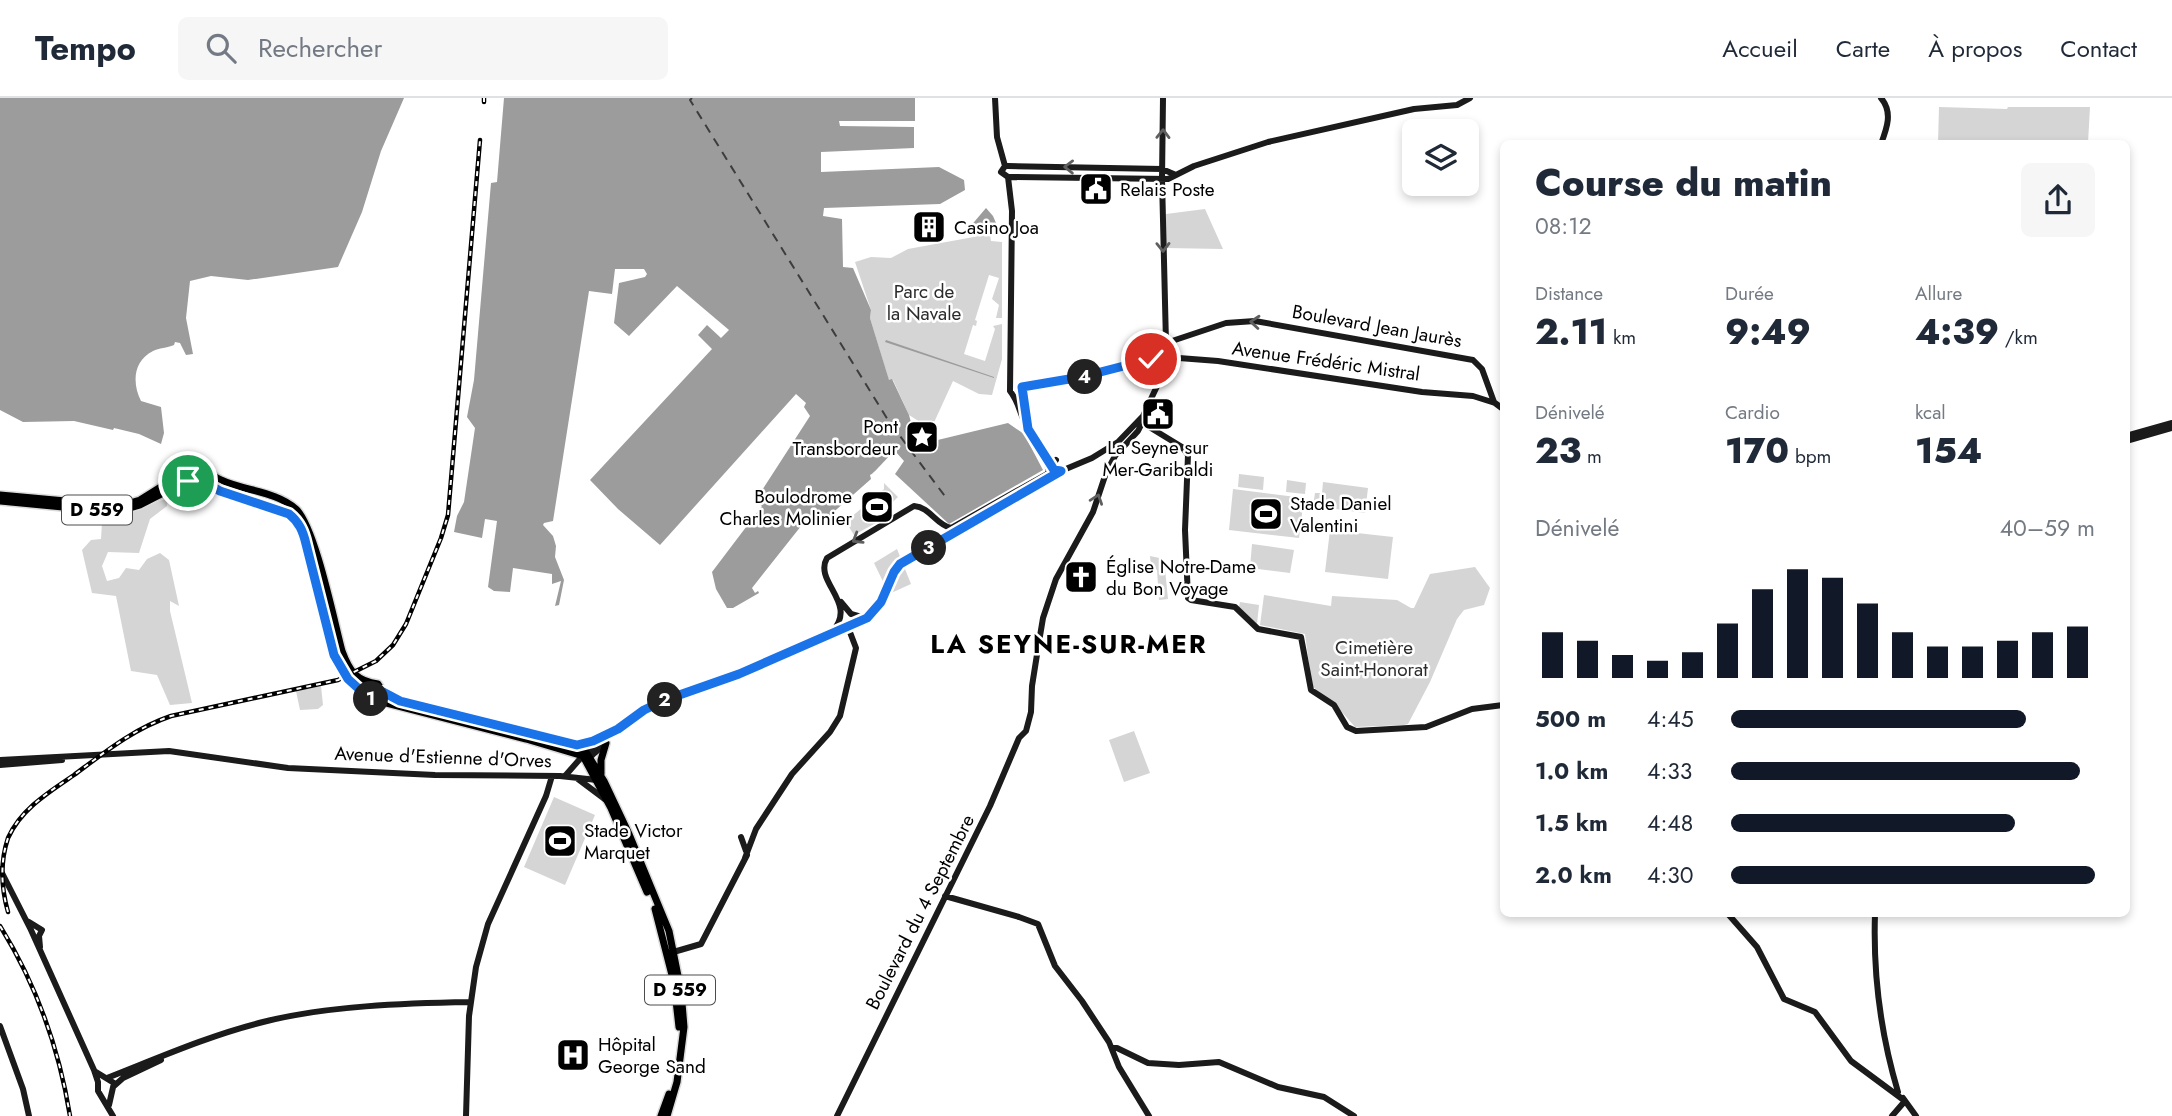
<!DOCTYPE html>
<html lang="fr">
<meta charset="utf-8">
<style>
body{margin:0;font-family:Jost,sans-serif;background:#f6f6f7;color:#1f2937;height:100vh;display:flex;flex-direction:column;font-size:26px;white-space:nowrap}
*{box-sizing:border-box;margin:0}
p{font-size:23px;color:#747a83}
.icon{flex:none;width:38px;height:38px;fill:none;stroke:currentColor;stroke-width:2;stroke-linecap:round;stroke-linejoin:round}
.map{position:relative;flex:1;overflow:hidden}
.details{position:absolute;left:1500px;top:42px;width:630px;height:777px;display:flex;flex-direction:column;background:#fff;border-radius:10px;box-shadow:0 4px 10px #0003}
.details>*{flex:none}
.fabs{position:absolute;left:1402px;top:21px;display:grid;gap:14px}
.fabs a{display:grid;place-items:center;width:77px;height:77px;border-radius:10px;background:#fff;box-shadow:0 4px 10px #0003;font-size:35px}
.pin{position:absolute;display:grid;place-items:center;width:60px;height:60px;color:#fff;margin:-30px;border:4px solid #fff;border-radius:50%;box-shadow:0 2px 7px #0007}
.km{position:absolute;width:35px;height:35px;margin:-18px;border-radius:50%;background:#222;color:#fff;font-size:19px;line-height:35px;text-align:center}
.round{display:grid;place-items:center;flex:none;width:74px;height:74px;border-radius:10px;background:#f6f6f7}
.overview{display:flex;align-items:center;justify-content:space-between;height:119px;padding:0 35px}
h1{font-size:38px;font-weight:800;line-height:52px}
.stats{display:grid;grid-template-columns:repeat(3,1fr);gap:10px;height:119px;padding:7px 35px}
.stats div{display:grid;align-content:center}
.stats b{font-size:35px;font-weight:800}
.stats small{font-size:19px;font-weight:400}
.stats p{font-size:19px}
.chart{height:196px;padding:14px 35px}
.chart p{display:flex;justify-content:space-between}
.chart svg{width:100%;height:126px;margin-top:7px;stroke:#111827;stroke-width:6}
ul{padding:0 35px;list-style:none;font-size:23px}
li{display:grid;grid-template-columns:112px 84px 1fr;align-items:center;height:52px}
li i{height:18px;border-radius:9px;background:#111827}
header{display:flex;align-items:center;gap:42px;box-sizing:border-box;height:98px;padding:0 35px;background:#fff;border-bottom:2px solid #e0e1e3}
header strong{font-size:33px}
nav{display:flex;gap:38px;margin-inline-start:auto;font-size:24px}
.search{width:490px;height:63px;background:#f6f6f7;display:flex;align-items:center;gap:18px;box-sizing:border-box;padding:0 24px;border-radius:10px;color:#747a83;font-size:26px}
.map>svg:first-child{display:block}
.green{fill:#d5d5d5}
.water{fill:#9c9c9c}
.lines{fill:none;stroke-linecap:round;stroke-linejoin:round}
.ferry{stroke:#3d3d3d;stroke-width:2;stroke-dasharray:9 7;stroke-linecap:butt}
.primary-casing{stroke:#dbdbdb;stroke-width:10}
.secondary{stroke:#1b1b1b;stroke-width:6}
.primary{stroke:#000;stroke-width:7}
.rail-casing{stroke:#000;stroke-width:4.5}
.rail{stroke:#fff;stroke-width:2;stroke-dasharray:5;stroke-linecap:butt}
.oneway{stroke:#5f5f5f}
.route-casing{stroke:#fff;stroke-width:14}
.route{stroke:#1a73e8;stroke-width:9}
.labels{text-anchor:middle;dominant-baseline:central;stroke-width:5;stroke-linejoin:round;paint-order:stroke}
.shield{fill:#fff;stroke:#4c4c4c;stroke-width:2}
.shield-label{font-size:18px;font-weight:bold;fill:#000}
.poi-label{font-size:19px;fill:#000;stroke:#fff;text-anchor:start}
.park-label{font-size:19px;fill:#2c2c2c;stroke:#fff}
.street-label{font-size:19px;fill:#000;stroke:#fff}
.district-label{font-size:26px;font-weight:bold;letter-spacing:2px;fill:#000;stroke:#fff}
</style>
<header>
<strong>Tempo</strong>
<div class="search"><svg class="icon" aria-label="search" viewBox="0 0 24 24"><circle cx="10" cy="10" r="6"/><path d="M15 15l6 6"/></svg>Rechercher</div>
<nav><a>Accueil</a><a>Carte</a><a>À propos</a><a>Contact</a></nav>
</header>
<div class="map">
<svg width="2172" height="1018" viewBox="0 0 2172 1018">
<rect width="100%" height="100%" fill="#fff"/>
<!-- green -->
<path class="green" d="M1939,9L2007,11L2008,9H2090L2088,45H1938Z
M1205,111L1223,151L1166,150V116Z
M990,136L991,143L1002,144V220H996L999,207L992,201L999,180L989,177L975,222L977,223L976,228L973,227L964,256L985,263L995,231L993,228L1002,226V261L992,297L979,296L953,283L931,331L909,317L893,282L889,283L870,220L871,212L855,164L871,159L891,160L908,151Z
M1239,376L1264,379L1263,392L1238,389Z
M1287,382L1306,385L1305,396L1286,394Z
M1323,384L1368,390L1365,415L1313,408L1315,395H1322Z
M884,385L898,399L881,415L883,421L854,437L849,429V421L884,391Z
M1233,391L1304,400L1299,440L1229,432Z
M168,400L167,408L150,421L139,455L108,454L102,468L107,483L119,480L126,470L139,472L147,461L160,455L169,462L179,508L170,503V513L192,605L170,607L157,577L131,573L116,498L92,495L82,452L91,442L101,441L102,424L110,423L111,419Z
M1330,432L1393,439L1388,481L1325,474Z
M1252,446L1294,452L1290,475L1250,470Z
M897,451L911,486L889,496L874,465Z
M1150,458L1164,461L1168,501L1159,502L1157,472L1151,468Z
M1475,469L1490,490L1484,507L1464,512L1457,521L1430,584L1408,626L1404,627L1355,629L1341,613L1312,588L1305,536L1260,527L1264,497L1331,508L1332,498L1397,502L1411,510H1414L1430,476Z
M1240,504L1259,507L1257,526L1239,509Z
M321,588L323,607L318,611L300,612L296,593Z
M1134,633L1150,675L1124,684L1109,642Z
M554,699L595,717L565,787L524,769Z"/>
<!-- water -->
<path class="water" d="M0,0H404L381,53L362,114L338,169L248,182L211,178L190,183L186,220L193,256L186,257L180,245L175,244L174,247C167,250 159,250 153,253C133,263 132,285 141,303L161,309L164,335L161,346L139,336L114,330L113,332L74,323L23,324L0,312Z
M504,0H915V23H839L840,28L914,29V50L821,54V74L939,69L964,82L965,92L940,106L824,110L823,118L842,121L843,169L853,170L871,212L870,220L889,282L892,281L909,317L917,347L1008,325L1024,336L1043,372L949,426L895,376L904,363L895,353C887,359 875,375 870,377L871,381L820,426L809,418L752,490L755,495L758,493L759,495L733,510H727L716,491L712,474L762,408L755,403L810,318L804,309L806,305L796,296L660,447L618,411L590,382L712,251L698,237L707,227L721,240L729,232L677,188L629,238L614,225L619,185L645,179L647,176L644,171H615L612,196L589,193L553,423L544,425L543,427L553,438L556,448L555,459L564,482L559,507L555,508L561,483L552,486V476L513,470L510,494L494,493L488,489L497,423L485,421L482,440L454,434L457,418L464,404L475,330L467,319L474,282L491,85L497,84Z
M986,110L993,118L999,132H990V136L976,138L969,130Z
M886,242L994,279V280L885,244Z"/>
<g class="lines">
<!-- ferry -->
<path class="ferry" d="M692,0L690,2L888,322L947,401"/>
<defs>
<path id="primary" d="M0,397L120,408L140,402L172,382L183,373L188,364L197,362C207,368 207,376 221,382C244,393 276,393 296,411C315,429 334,523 342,553C350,575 357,583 378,586L383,594L393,601L555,641L577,647L586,654L604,683L629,736L669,833L681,893L684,929L677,984L667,1018
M0,403L94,412L120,413L140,407L185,384L199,383L289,416L301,428L304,436C320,494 320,564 371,601L526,641L583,658L611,710L647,794
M601,676V662L606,645
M655,811L674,885L679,929
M661,1018L669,996"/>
</defs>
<!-- primary casing -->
<use href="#primary" class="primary-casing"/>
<!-- secondary -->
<path class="secondary" d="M995,0L997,39L1005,68L1001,74L1008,79
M1881,0C1893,14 1887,30 1881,46
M1008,68L1162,71L1176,77
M1008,79L1168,81L1194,68L1268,44L1414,11L1457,7L1470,0
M1008,79L1012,113L1010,293C1018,303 1019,312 1024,323C1031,340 1044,354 1049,373
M1166,245L1226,225L1255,223L1473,262L1482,271L1494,304
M1022,289L1081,279L1155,260L1163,255L1166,245L1162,81L1163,0
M1022,289L1026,318
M1141,324L1182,349L1188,357L1185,432L1188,500L1191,502L1235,509L1258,531L1301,539L1311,592L1334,607L1347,629L1356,633L1426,629L1472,611L1503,607
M2126,338L2172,325
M2126,343L2172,330
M841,504L851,516L865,520
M832,534C859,505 813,484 827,460L914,408C930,409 936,427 951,430L1047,376L1056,362
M577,647L600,639
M586,658L590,659L605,646
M0,662L169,653L288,670L435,677L560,678L597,682
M0,667L62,662
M565,678L586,654L644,612L739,576L867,520L881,504L894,474L903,464L1061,373L1092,360L1118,344L1143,318L1165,271L1179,260L1218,263L1422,294L1473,298L1495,305L1503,311
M578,681L606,702
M741,739L746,753
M745,760L756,731L792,676L830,634L840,618L856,550L848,529
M0,771L31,832L94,972L98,984V993L113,1018
M945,798L1019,819L1038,826L1055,868L1082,903L1109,944L1119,969L1149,1018
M1728,816L1757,849L1784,901L1815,914L1851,963L1905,1003
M1875,816C1873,875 1881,937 1898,994
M29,824L42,832L39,838L40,849
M670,855L701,846L747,757
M0,928L23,991L29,1018
M1112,950H1117L1148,965L1179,967L1219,964L1278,989L1324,999L1354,1018
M96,974L114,985L109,1007
M107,980C158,960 210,937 263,924C324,908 407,905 470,904
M114,988L123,980L161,962
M1903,1000L1916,1018
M466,1018L469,918L476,869L488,826L546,698L552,678
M837,1018L990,708L1019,640L1026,633L1031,614L1032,588L1039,544L1043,520L1056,481L1093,414L1106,375L1115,358L1138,333L1142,325
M1892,1018L1905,1003"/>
<!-- primary -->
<use href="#primary" class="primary"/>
<defs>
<path id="rail" d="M484,4V0
M8,814C1,789 0,764 8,740C21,711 49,694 74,677C105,654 133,631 171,618L338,582L376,563L393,547L406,526L441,440L448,417L480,42
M0,828C36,886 59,950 70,1018"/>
</defs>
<!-- rail casing -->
<use href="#rail" class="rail-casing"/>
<!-- rail -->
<use href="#rail" class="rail"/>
</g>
<!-- one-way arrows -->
<defs><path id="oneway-chevron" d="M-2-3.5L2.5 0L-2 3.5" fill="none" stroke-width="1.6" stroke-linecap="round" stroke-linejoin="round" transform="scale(1.75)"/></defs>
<g class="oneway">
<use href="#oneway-chevron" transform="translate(1163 36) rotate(-89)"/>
<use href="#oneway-chevron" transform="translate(1069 69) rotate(-179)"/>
<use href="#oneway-chevron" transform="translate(1163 149) rotate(89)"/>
<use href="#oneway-chevron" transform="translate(1255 224) rotate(-175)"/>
<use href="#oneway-chevron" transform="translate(1097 401) rotate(-71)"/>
<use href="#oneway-chevron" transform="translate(857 441) rotate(149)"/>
</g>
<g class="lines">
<defs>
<path id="route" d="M188,383L207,386L220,393L289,416C299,424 303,433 306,446L334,557L348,581L370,601L379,600L383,594L400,603L577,647L593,643L618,631L644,612L665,602L739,576L867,520L881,504L894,474L900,466L1061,373L1054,372L1028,331L1022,289L1081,279L1151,261"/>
</defs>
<!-- route casing -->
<use href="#route" class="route-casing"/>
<!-- route -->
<use href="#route" class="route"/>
</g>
<!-- icons -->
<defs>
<symbol id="civic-square" viewBox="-11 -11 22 22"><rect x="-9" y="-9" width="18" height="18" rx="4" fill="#000" stroke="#fff"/><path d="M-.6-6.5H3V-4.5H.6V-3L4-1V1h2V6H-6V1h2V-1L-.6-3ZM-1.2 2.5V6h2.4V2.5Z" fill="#fff"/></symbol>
<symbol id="building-square" viewBox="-11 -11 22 22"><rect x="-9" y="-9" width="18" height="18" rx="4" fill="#000" stroke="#fff"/><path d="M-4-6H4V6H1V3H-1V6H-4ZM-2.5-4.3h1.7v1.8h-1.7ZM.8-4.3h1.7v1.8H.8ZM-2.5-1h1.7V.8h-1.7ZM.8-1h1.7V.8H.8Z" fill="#fff"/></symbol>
<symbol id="sight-square" viewBox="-11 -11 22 22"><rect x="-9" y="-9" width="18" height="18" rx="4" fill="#000" stroke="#fff"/><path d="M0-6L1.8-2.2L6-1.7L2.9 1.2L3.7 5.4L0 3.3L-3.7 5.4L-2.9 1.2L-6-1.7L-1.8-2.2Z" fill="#fff"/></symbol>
<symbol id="stadium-square" viewBox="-11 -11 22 22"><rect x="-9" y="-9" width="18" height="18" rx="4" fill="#000" stroke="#fff"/><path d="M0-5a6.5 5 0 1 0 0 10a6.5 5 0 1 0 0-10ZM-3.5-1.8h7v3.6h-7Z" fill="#fff"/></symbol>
<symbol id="church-square" viewBox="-11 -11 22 22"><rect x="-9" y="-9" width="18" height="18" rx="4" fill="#000" stroke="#fff"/><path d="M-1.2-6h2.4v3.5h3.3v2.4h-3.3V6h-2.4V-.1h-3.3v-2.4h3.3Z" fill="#fff"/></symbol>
<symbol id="hospital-square" viewBox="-11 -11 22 22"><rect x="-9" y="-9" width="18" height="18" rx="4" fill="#000" stroke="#fff"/><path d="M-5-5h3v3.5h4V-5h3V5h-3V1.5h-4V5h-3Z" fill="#fff"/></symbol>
</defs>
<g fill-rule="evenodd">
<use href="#civic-square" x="1077" y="72" width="38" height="38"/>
<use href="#building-square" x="910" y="110" width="38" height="38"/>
<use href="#civic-square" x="1139" y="297" width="38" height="38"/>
<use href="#sight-square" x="903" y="320" width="38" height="38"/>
<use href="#stadium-square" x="858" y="390" width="38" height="38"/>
<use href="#stadium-square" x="1247" y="397" width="38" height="38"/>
<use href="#church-square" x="1062" y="460" width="38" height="38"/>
<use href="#stadium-square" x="541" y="724" width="38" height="38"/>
<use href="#hospital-square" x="554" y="938" width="38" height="38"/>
</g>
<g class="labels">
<!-- shield labels -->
<g class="shield">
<rect x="62" y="397.5" width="70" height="29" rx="5"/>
<rect x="645" y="877.5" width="70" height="29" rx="5"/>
</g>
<g class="shield-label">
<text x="97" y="412">D 559</text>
<text x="680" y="892">D 559</text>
</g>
<!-- poi labels -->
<g class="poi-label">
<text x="1120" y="91">Relais Poste</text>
<text x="954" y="129">Casino Joa</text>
<text x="898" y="328" text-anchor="end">Pont<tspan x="898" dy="22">Transbordeur</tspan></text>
<text x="1158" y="349" text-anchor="middle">La Seyne sur<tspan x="1158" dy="22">Mer-Garibaldi</tspan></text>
<text x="852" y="398" text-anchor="end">Boulodrome<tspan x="852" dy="22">Charles Molinier</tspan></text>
<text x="1290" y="405">Stade Daniel<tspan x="1290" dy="22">Valentini</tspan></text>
<text x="1106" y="468">Église Notre-Dame<tspan x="1106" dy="22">du Bon Voyage</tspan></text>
<text x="584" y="732">Stade Victor<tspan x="584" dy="22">Marquet</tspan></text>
<text x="598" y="946">Hôpital<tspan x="598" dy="22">George Sand</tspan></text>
</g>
<!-- park labels -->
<g class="park-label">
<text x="924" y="193">Parc de<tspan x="924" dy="22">la Navale</tspan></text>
<text x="1374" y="549">Cimetière<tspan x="1374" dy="22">Saint-Honorat</tspan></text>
</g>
<!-- street labels -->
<g class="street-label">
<text transform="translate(1377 228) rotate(10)">Boulevard Jean Jaurès</text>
<text transform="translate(1326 263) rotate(8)">Avenue Frédéric Mistral</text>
<text transform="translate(443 659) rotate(2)">Avenue d'Estienne d'Orves</text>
<text transform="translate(920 814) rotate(-63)">Boulevard du 4 Septembre</text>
</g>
<!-- district labels -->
<g class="district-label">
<text x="1069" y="546">LA SEYNE-SUR-MER</text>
</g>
</g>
</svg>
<div class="fabs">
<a><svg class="icon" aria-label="layers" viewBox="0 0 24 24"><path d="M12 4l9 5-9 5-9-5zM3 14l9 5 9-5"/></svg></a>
</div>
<div class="pin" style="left:188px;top:383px;background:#1e9e55"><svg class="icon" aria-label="arrive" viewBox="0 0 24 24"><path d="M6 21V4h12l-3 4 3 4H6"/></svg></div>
<div class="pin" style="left:1151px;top:261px;background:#d93025"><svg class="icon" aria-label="check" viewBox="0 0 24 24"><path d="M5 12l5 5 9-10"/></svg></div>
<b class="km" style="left:371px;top:601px">1</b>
<b class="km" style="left:665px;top:602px">2</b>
<b class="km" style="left:929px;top:450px">3</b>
<b class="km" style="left:1085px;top:279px">4</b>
<section class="details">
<div class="overview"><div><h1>Course du matin</h1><p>08:12</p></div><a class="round"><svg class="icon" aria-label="share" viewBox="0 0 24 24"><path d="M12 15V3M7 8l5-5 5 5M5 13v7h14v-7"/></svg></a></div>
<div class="stats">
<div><p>Distance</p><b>2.11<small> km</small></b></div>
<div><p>Durée</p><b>9:49</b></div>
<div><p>Allure</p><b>4:39<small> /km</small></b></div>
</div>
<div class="stats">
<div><p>Dénivelé</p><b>23<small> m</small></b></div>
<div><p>Cardio</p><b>170<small> bpm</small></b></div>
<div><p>kcal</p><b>154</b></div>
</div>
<div class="chart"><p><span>Dénivelé</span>40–59 m</p>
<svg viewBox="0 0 160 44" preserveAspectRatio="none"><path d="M5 44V28M15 44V31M25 44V36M35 44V38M45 44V35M55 44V25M65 44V13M75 44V6M85 44V9M95 44V18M105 44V28M115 44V33M125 44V33M135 44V31M145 44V28M155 44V26"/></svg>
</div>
<ul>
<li><b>500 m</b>4:45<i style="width:81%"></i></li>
<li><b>1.0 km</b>4:33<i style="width:96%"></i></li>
<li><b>1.5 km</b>4:48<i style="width:78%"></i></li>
<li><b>2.0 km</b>4:30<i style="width:100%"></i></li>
</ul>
</section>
</div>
